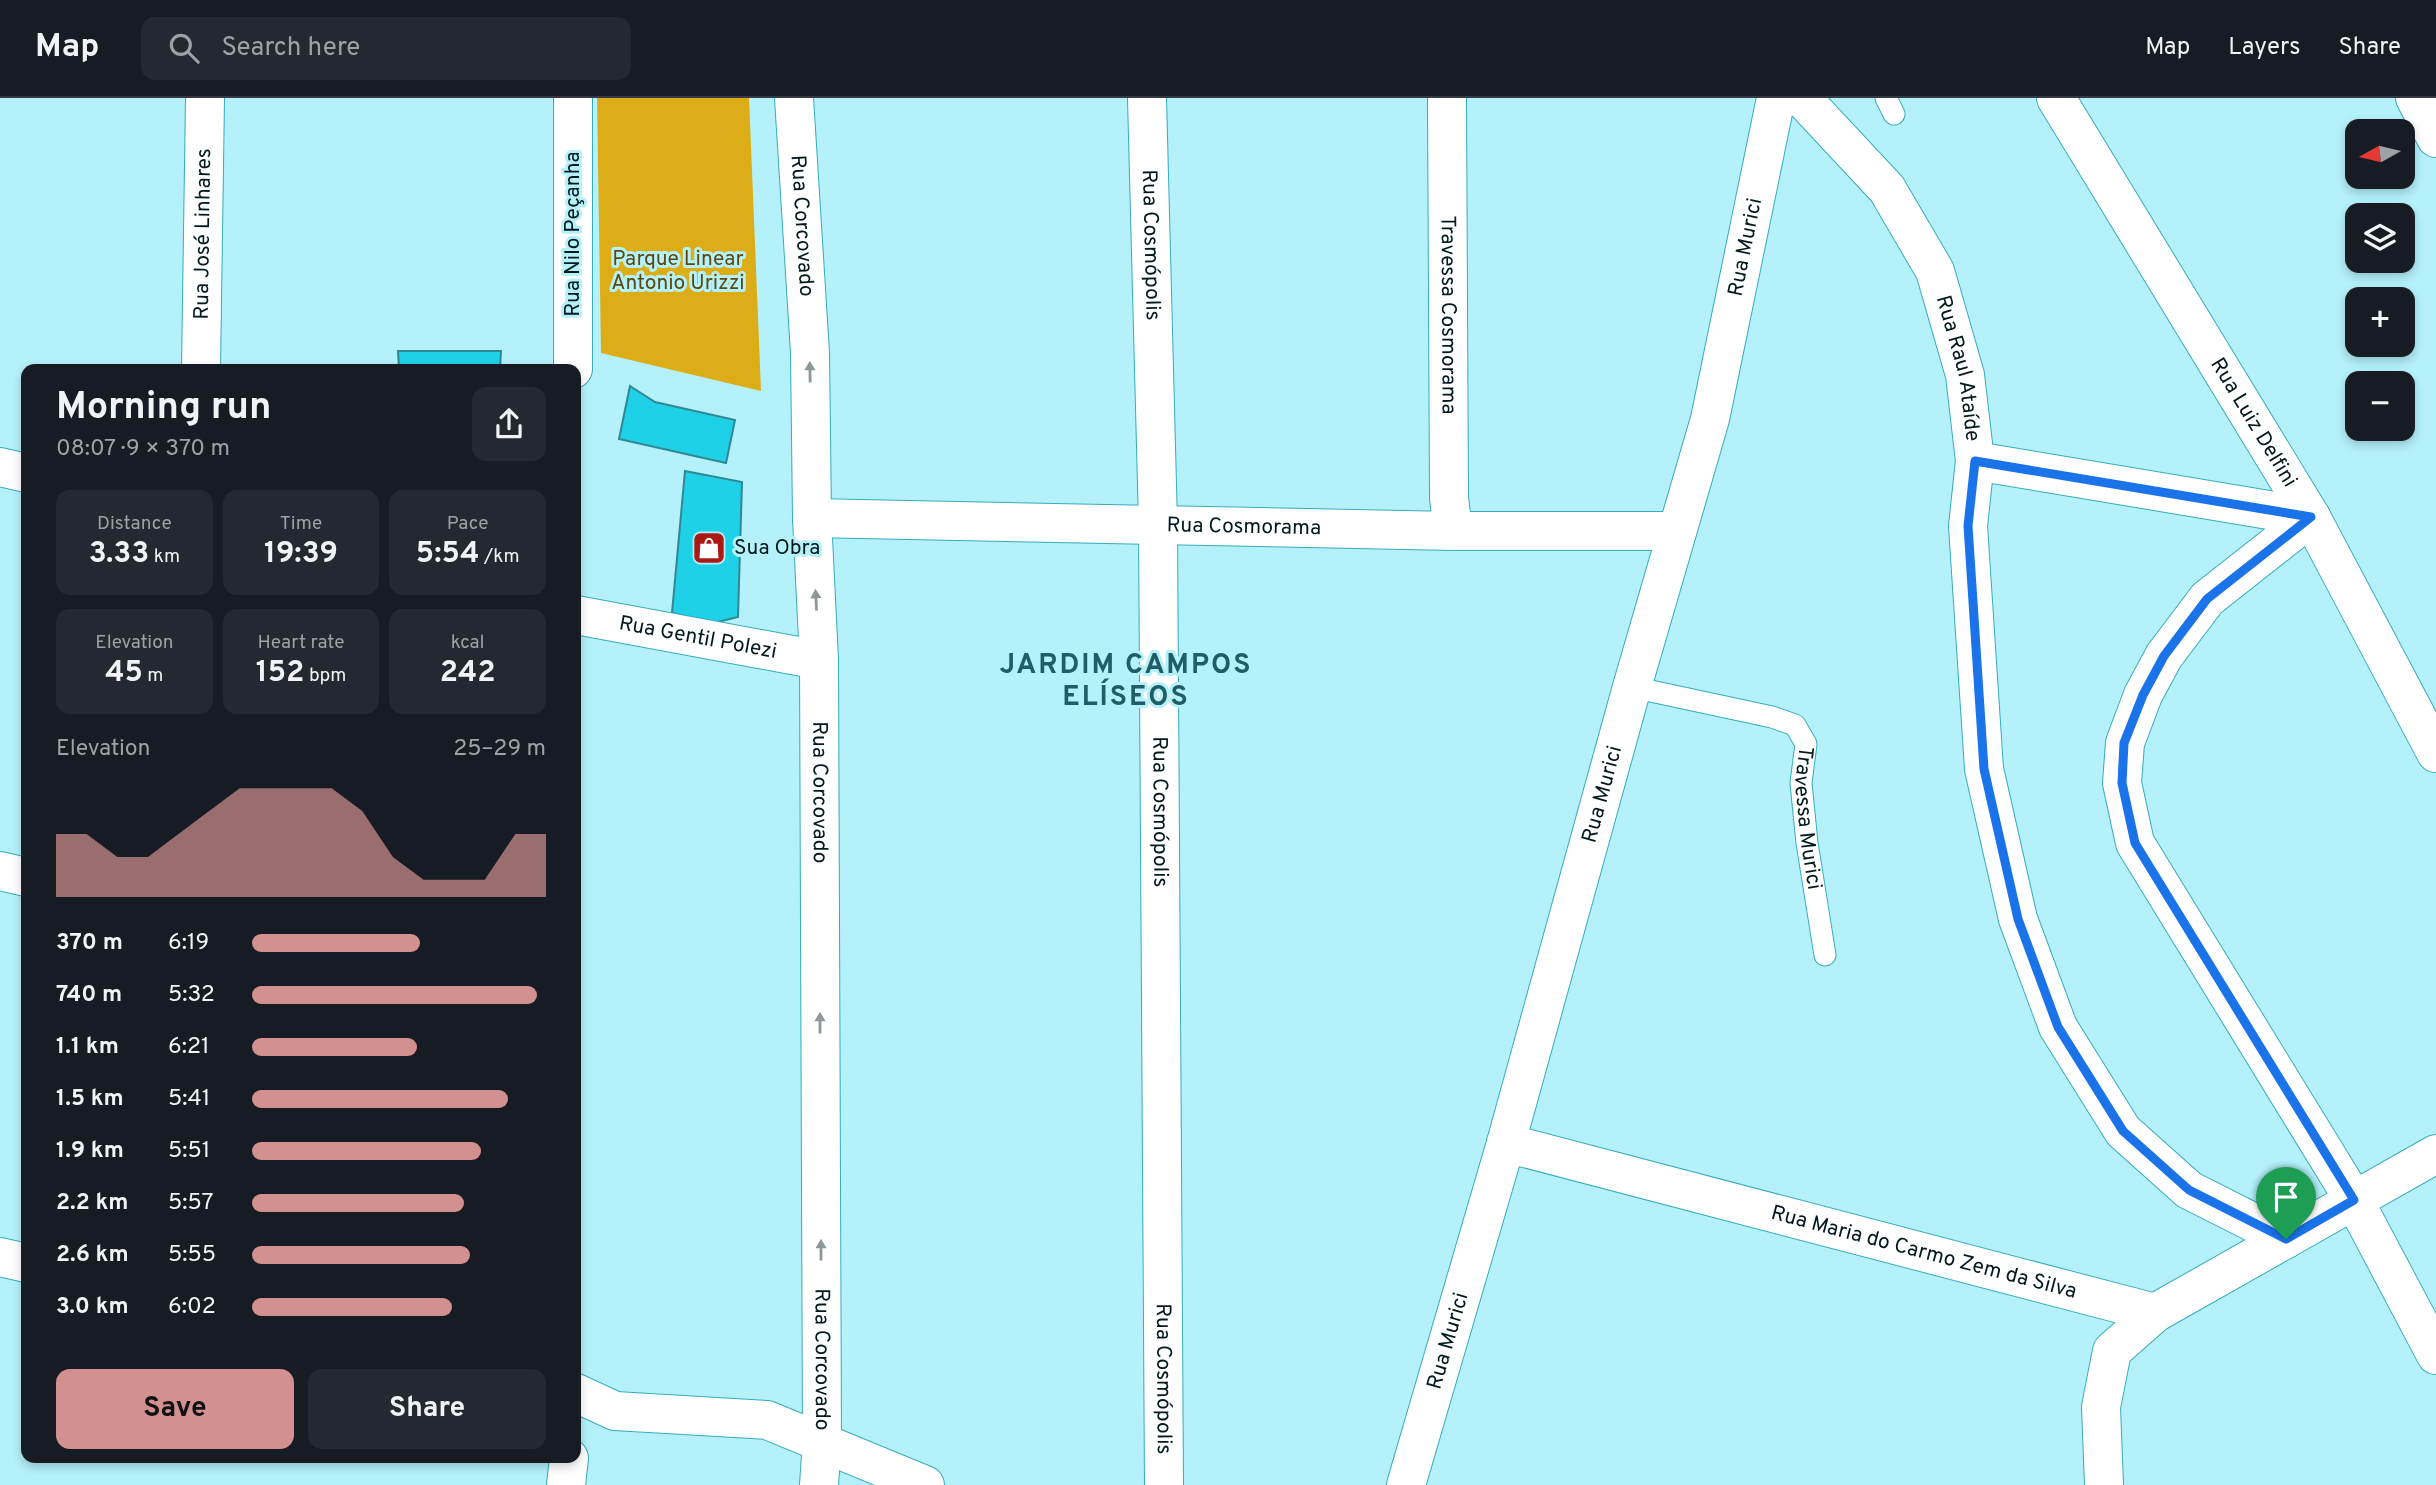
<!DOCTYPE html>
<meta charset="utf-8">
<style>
body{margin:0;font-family:Overpass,sans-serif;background:#242831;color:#f1f3f6;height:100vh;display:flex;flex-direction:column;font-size:26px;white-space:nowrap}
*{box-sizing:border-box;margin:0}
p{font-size:23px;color:#9ea1a6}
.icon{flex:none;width:38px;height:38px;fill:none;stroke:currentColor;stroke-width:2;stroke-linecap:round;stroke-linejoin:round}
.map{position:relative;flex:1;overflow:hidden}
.panel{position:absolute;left:21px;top:266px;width:560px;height:1099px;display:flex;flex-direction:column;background:#171b24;border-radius:14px;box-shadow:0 4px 10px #0003}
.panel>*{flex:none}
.needle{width:46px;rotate:262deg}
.fabs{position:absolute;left:2345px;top:21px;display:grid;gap:14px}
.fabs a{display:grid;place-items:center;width:70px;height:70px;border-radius:14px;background:#171b24;box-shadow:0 4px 10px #0003;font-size:35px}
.pin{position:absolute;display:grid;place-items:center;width:60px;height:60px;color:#fff;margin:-72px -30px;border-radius:50% 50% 50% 0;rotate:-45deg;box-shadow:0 0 7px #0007}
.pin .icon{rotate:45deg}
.round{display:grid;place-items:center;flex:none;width:74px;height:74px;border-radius:14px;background:#242831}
.headline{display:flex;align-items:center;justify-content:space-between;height:119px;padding:0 35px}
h1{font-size:38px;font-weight:700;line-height:52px}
.stats{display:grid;grid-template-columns:repeat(3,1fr);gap:10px;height:119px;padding:7px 35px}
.stats div{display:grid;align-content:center;border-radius:14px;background:#242831;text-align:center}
.stats b{font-size:30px;font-weight:700}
.stats small{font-size:19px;font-weight:400}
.stats p{font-size:19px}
.chart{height:196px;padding:14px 35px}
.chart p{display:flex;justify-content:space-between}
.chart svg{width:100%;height:126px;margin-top:7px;fill:#d29190;opacity:.7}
.action{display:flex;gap:14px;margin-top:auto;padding:14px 35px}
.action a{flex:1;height:80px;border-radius:14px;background:#d29190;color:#111;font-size:28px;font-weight:700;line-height:80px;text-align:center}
.action a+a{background:#242831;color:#f1f3f6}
ul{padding:0 35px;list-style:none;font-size:23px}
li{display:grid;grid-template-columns:112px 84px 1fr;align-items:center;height:52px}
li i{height:18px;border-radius:9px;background:#d29190}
header{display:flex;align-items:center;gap:42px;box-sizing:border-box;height:98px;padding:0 35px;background:#171b24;border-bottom:2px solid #363941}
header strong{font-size:33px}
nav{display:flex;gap:38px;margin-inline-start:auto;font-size:24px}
.search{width:490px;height:63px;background:#242831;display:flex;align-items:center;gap:18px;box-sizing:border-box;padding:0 24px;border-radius:14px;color:#9ea1a6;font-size:26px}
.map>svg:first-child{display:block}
.green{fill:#dcad17}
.building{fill:#1fd1e7;stroke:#318894;stroke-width:2}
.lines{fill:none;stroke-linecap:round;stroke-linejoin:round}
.service-casing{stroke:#36acbc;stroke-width:23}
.minor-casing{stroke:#36acbc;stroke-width:40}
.tertiary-casing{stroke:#36acbc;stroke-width:40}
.service{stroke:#fff;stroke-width:21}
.minor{stroke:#fff;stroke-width:38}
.tertiary{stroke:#fff;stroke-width:38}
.oneway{fill:#8d9899}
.route-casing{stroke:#fff;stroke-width:14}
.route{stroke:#1a73e8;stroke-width:9}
.labels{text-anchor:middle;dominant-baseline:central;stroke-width:6;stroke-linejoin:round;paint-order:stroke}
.street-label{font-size:21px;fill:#021a1d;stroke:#b4f1fa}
.park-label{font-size:21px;fill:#5c480c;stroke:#b4f1fa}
.poi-label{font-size:21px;fill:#021a1d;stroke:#b4f1fa;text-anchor:start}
.district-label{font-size:28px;font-weight:bold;letter-spacing:2px;fill:#215d66;stroke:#b4f1fa}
</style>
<header>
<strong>Map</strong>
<div class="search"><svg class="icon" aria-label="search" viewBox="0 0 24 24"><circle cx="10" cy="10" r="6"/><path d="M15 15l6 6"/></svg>Search here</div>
<nav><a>Map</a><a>Layers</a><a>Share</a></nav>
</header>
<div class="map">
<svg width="2436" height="1387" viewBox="0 0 2436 1387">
<rect width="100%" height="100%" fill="#b4f1fa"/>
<!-- green -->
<path class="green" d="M597,0H749L761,293L601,255Z"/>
<!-- building -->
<path class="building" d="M398,253H501L500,271H399Z
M630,288L655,304L735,322L726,365L619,341Z
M685,373L742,384L738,519L714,525L672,515Z"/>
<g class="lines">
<defs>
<g id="service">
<path d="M1886,0L1894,16"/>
<path id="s1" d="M1632,589L1772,619L1795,627L1806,646L1801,685L1807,745L1825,857"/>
</g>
<g id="minor">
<path id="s2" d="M1147,0L1158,426L1164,1387"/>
<path id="s3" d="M1447,0L1449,400L1453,433"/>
<path id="s4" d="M1802,0L1887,91L1935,173L1965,277L1975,363L1968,428L1984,671L2018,821L2058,929L2123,1033L2189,1092L2286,1141"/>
<path id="s5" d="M2056,0L2311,419L2436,655"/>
<path d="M2415,0L2436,40"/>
<path id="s6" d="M201,271L205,0"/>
<path d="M1975,363L2311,419"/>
<path d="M0,369L26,375"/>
<path d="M2311,419L2207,501L2164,558L2143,597L2125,645L2122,685L2135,745L2354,1102L2436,1257"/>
<path id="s7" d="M812,420L1453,433H1676"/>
<path id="s8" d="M576,517L819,562"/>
<path d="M0,773L26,779"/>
<path id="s9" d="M1506,1045L2155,1215"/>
<path d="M0,1159L26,1165"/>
<path d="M576,1295L615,1313L767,1322L925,1387"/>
<path id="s10" d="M1406,1387L1506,1045L1632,589L1710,321L1776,0"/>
<path d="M2104,1387L2101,1309L2112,1253L2155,1215L2436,1056"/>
</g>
<g id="tertiary">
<path id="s11" d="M794,0L810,255L812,420L819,562L822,1343L819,1387"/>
<path d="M573,271V0"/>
<path d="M566,1387L569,1360"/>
</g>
</defs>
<!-- service casing -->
<use href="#service" class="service-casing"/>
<!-- minor casing -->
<use href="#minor" class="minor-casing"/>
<!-- tertiary casing -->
<use href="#tertiary" class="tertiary-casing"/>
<!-- service -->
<use href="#service" class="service"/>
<!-- minor -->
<use href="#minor" class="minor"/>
<!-- tertiary -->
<use href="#tertiary" class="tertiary"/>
</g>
<!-- one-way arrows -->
<defs><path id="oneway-solid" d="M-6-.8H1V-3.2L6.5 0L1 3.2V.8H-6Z" transform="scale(1.75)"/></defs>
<g class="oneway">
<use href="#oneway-solid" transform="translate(810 274) rotate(-91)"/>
<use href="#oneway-solid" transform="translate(816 502) rotate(-93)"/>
<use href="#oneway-solid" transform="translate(820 925) rotate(-90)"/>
<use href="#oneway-solid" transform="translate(821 1152) rotate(-90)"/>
</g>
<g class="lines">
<defs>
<path id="route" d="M1975,363L2311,419L2207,501L2164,558L2143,597L2124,645L2122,685L2135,745L2354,1102L2286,1141L2189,1092L2123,1033L2058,929L2018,821L1984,671L1968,428Z"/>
</defs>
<!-- route casing -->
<use href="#route" class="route-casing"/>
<!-- route -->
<use href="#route" class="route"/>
</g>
<!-- icons -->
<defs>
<symbol id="shop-square" viewBox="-11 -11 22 22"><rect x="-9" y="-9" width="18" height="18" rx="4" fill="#ab1914" stroke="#b4f1fa"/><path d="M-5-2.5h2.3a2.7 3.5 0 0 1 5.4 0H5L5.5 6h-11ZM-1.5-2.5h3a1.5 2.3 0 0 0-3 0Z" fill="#fff"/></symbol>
</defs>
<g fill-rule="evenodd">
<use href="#shop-square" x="690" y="431" width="38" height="38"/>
</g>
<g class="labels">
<!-- street labels -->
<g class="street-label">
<text stroke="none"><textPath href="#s11" startOffset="128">Rua Corcovado</textPath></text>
<text stroke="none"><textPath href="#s6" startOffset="135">Rua José Linhares</textPath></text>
<text transform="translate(573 136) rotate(-90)">Rua Nilo Peçanha</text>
<text stroke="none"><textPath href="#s2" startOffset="147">Rua Cosmópolis</textPath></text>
<text stroke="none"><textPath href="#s10" startOffset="1284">Rua Murici</textPath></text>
<text stroke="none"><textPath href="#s3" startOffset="217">Travessa Cosmorama</textPath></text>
<text stroke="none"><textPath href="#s4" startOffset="320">Rua Raul Ataíde</textPath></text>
<text stroke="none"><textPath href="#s5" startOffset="380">Rua Luiz Delfini</textPath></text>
<text stroke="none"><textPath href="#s7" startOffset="432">Rua Cosmorama</textPath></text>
<text stroke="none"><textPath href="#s8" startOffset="124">Rua Gentil Polezi</textPath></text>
<text stroke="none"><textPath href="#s11" startOffset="695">Rua Corcovado</textPath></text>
<text stroke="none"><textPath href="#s10" startOffset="718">Rua Murici</textPath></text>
<text stroke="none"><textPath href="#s2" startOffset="714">Rua Cosmópolis</textPath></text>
<text stroke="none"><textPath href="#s1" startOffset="264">Travessa Murici</textPath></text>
<text stroke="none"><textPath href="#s9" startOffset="432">Rua Maria do Carmo Zem da Silva</textPath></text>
<text stroke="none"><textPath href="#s10" startOffset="150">Rua Murici</textPath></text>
<text stroke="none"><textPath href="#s11" startOffset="1262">Rua Corcovado</textPath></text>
<text stroke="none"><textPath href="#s2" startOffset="1281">Rua Cosmópolis</textPath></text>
</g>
<!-- park labels -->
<g class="park-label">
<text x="678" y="161">Parque Linear<tspan x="678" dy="24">Antonio Urizzi</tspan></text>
</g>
<!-- poi labels -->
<g class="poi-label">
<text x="734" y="450">Sua Obra</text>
</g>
<!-- district labels -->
<g class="district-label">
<text x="1126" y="568">JARDIM CAMPOS<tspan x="1126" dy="32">ELÍSEOS</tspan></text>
</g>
</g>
</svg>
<div class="fabs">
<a><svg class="needle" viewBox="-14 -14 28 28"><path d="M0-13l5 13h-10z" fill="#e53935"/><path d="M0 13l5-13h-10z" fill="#9ea1a6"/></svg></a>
<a><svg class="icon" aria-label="layers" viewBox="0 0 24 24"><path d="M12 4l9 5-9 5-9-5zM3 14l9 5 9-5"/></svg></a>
<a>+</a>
<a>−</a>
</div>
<div class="pin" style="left:2286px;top:1141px;background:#1e9e55"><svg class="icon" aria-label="arrive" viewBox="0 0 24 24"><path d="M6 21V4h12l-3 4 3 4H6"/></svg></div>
<section class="panel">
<div class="headline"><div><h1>Morning run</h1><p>08:07 · 9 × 370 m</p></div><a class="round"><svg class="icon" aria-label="share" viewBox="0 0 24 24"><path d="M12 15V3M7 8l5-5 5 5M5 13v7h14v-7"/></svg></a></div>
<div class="stats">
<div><p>Distance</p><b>3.33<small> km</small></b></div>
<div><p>Time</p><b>19:39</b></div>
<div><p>Pace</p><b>5:54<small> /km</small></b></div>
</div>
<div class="stats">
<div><p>Elevation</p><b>45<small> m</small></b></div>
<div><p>Heart rate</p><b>152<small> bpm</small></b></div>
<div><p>kcal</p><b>242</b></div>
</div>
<div class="chart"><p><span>Elevation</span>25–29 m</p>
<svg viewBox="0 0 160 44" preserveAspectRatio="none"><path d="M0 44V22L10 22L20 30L30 30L40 22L50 14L60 6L70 6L80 6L90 6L100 14L110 30L120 38L130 38L140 38L150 22L160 22V44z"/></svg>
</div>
<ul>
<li><b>370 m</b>6:19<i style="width:57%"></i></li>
<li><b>740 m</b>5:32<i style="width:97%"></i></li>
<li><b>1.1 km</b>6:21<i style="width:56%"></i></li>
<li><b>1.5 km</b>5:41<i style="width:87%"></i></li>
<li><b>1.9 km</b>5:51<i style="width:78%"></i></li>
<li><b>2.2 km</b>5:57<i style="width:72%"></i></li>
<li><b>2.6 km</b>5:55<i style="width:74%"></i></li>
<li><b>3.0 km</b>6:02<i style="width:68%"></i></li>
</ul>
<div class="action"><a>Save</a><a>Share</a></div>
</section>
</div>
